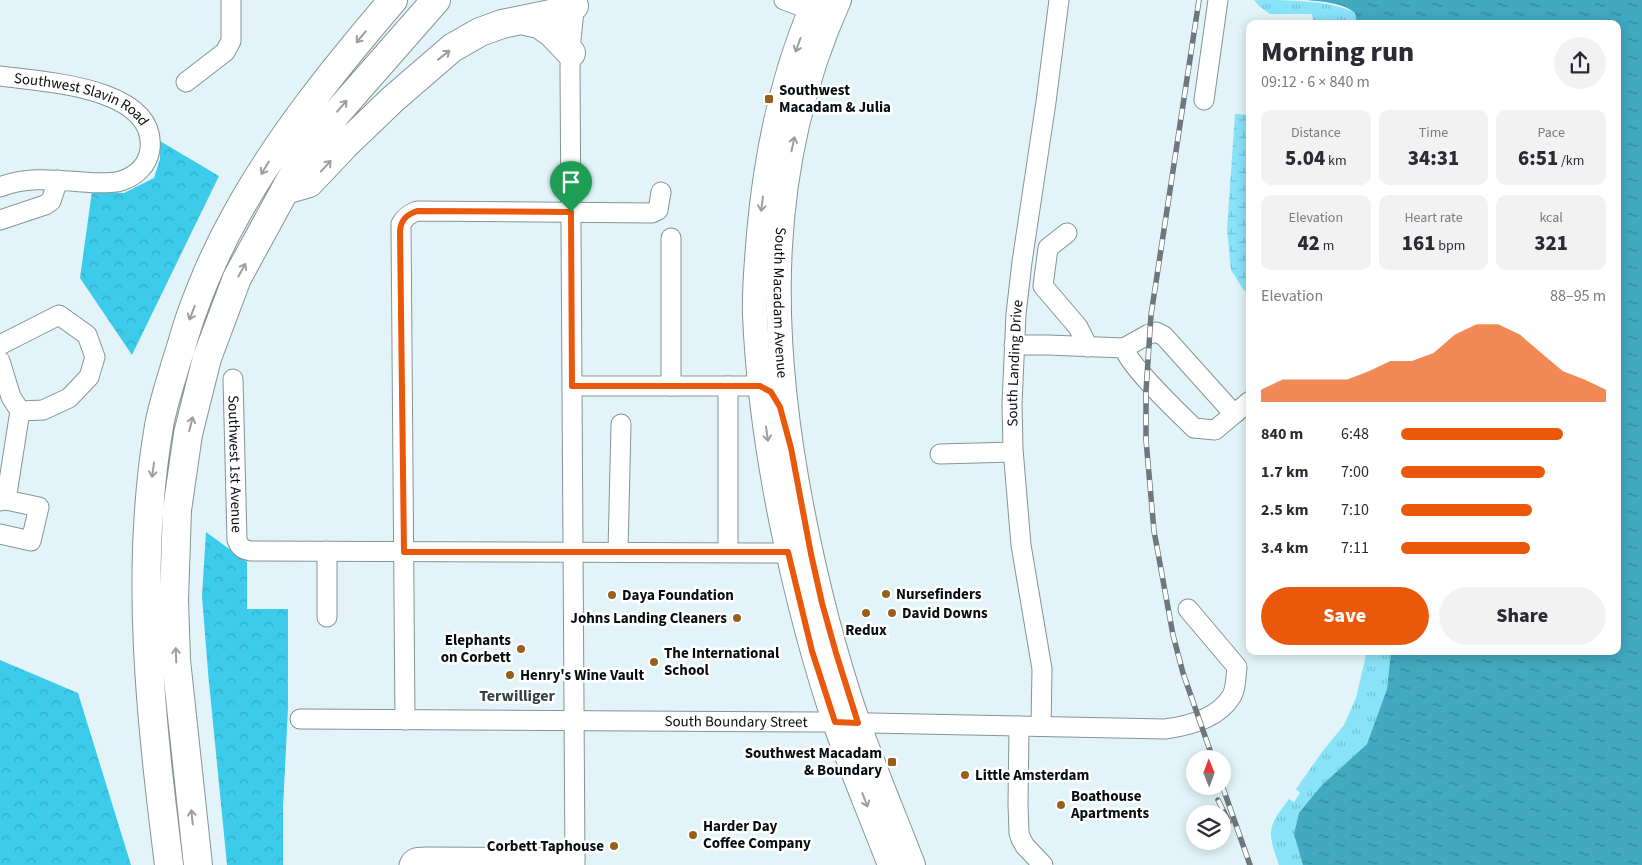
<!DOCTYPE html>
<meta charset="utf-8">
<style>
body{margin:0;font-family:"Source Sans 3",sans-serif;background:#f2f2f3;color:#2b2b33;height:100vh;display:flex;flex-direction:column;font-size:19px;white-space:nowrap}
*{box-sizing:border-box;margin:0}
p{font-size:16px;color:#7c7c81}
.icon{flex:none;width:28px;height:28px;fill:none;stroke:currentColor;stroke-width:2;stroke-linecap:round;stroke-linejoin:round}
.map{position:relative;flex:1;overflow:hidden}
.side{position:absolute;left:1246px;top:20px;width:375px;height:635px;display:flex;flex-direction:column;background:#fff;border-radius:10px;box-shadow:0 2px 12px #0003}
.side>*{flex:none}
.needle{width:32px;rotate:359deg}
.controls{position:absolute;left:1186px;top:750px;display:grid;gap:10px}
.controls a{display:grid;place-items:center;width:45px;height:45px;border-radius:50%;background:#fff;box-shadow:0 2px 12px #0003;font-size:25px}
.pin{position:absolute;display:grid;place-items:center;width:42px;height:42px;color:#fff;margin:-51px -21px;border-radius:50% 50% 50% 0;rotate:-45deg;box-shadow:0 0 5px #0007}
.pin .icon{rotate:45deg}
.round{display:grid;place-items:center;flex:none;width:52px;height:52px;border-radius:26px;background:#f2f2f3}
.head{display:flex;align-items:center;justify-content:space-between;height:85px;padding:0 15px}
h1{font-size:28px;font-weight:800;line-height:38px}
.metrics{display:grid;grid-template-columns:repeat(3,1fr);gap:8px;height:85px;padding:5px 15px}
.metrics div{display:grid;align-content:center;border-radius:10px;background:#f2f2f3;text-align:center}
.metrics b{font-size:21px;font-weight:800}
.metrics small{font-size:14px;font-weight:400}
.metrics p{font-size:14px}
.chart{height:140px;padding:10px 15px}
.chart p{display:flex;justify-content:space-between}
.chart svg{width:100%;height:90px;margin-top:5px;fill:#ea580c;opacity:.7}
.primary-button{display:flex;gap:10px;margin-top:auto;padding:10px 15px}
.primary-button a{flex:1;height:58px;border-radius:30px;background:#ea580c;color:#fff;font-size:20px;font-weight:800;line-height:58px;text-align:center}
.primary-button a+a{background:#f2f2f3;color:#2b2b33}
ul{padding:0 15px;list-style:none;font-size:16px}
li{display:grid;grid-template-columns:80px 60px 1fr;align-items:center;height:38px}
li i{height:12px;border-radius:6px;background:#ea580c}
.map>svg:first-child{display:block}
.grass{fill:url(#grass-tufts)}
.forest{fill:url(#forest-crowns)}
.wetland{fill:url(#wetland-marsh)}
.water{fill:url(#water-ripples)}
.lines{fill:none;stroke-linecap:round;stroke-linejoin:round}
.minor-casing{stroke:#849498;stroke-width:21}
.major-casing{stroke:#849498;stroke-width:26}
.highway-casing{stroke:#849498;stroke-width:30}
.minor{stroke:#fff;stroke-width:19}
.major{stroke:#fff;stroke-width:24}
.highway{stroke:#fff;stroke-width:28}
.rail-casing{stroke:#6d787b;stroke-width:5.5}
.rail{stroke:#fff;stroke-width:4;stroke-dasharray:11;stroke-linecap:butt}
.oneway{stroke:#9c9e9f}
.route-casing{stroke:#fff;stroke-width:10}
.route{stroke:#ea580c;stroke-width:6}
.poi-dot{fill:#985f1b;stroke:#fff;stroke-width:2}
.labels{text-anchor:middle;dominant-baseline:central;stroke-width:5;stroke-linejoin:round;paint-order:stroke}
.poi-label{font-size:15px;font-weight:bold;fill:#080d0f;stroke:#fff;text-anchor:start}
.street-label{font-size:15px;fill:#080d0f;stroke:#fff}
.neighbourhood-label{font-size:16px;font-weight:bold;fill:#324144;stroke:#fff}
</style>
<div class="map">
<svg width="1642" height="865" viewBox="0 0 1642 865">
<defs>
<pattern id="grass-tufts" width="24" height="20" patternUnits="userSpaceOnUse" patternTransform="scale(1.25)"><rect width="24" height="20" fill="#88e2f8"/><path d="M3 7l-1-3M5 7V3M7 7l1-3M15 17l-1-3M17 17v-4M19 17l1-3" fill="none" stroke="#74c1d3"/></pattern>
<pattern id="forest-crowns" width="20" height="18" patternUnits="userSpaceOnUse" patternTransform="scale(1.25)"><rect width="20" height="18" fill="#3ccbea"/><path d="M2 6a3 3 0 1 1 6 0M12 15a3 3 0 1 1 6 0" fill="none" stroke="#33adc8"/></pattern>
<pattern id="wetland-marsh" width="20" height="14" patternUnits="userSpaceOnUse" patternTransform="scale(1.25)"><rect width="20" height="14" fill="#88e2f8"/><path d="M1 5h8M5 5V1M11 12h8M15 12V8" fill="none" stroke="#74c1d3"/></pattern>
<pattern id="water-ripples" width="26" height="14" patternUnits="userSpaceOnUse" patternTransform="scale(1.25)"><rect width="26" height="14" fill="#41a9c0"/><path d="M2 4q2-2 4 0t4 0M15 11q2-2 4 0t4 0" fill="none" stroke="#34889a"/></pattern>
</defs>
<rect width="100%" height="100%" fill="#e2f4f9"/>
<!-- grass -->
<path class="grass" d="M1254,0C1282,0 1333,0 1355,13L1357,24H1330L1313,21L1312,14H1270L1260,7Z
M1367,651H1391L1387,689L1367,744L1322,785L1303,865H1279C1267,830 1267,828 1289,799L1294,802L1300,793L1296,789L1322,752L1344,725L1356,698Z"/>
<!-- forest -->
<path class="forest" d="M160,141L219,176L132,355L80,278L92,191L124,193L154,178L160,159Z
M206,532L247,562V609H288V708L283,808V865H227L208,672L202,596Z
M0,660L78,693L131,865H0Z"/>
<!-- wetland -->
<path class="wetland" d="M1235,114L1250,115V295L1243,289L1231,270L1229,249L1227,230Z"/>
<!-- water -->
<path class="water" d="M1307,0H1642V865H1303L1294,834L1299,813L1322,785L1367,744L1387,689L1391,651H1618V24H1357L1355,13C1341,2 1323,2 1307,0Z"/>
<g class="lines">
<defs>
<g id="minor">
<path d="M784,0L822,14"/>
<path id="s1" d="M0,76C41,82 157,86 150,149C148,165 136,176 121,181C109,184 95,183 83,182C55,180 27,176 0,187"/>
<path d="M186,82L225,52L231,41V0"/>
<path d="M1204,100L1218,0"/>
<path d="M0,220L45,205L51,201L58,180"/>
<path d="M1067,233L1048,248L1043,286L1078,327L1088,347"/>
<path d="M0,345L59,315L87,335L95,357L89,377L69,398L43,410L20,411"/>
<path d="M1014,345H1048L1124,348L1149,334L1156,332L1164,336L1234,414L1215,430L1194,428C1178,412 1130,367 1124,348"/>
<path d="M0,361L11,397L20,411L6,500L0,501"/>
<path id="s2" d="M233,379L237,540C240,548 244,550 251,551L788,553"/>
<path d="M573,386H760"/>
<path d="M671,386V238"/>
<path d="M728,386V552"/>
<path d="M1234,414L1250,401"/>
<path d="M940,454L1013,452"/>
<path d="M0,534L31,541L39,507L6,500"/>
<path d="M618,551L621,424"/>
<path d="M327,617V551"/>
<path id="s3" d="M300,719L822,722L1165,729C1188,726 1218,718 1231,697C1236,690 1236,675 1237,667L1188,609"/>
<path d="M405,720L401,224C405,217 409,214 417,211L652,213L658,210L661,192"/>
<path d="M1019,726L1018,804L1019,833L1021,839L1025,846L1043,865"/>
<path id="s4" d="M1041,726L1042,669L1021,545L1013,449L1012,404L1016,314L1022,262L1046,102L1059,0"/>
<path d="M409,865C412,857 417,857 425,857L575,858"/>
<path d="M575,865L570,68L571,40L575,0"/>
</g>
<g id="major">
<path d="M815,0C782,75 766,154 759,234C757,261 754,288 755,315C758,385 768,455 782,524C796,591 813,658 835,723C852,771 872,818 890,865"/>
<path id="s5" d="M839,0C764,167 768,335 802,510C816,582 834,653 858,723C875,771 895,818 913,865"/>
</g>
<path id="highway" d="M521,20L539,24L552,33L571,53
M285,190L309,183L345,145L393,99L452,48L480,32L502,24L565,11L574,6
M169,865C151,720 134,571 159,426C163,404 170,384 176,363C181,348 185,333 190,318C202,284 218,247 236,215C279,137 335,68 393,0
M198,865L176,660L174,600L177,510L188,434L207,358L237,278L297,168L336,114L436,0"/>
</defs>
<!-- minor casing -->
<use href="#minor" class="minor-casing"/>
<!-- major casing -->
<use href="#major" class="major-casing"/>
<!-- highway casing -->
<use href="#highway" class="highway-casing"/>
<!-- minor -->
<use href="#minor" class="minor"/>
<!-- major -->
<use href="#major" class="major"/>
<!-- highway -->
<use href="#highway" class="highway"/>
<defs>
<path id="rail" d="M1199,0L1151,315L1146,391V440L1154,531L1173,635L1183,673L1213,759
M1222,785L1250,865
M1218,800L1229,822"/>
</defs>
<!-- rail casing -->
<use href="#rail" class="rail-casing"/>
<!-- rail -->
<use href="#rail" class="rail"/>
</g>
<!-- one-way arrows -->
<defs><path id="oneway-shaft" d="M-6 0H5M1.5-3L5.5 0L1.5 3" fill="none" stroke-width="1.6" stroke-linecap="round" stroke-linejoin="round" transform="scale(1.25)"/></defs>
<g class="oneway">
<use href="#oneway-shaft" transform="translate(361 37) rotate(130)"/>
<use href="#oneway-shaft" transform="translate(798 45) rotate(110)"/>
<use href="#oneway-shaft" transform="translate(444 55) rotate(-38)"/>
<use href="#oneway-shaft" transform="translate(342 106) rotate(-49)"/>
<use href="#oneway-shaft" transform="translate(793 144) rotate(-78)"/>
<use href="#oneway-shaft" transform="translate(326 166) rotate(-47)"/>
<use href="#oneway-shaft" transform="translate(265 168) rotate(121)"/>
<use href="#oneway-shaft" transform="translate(762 204) rotate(97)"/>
<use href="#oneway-shaft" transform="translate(242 270) rotate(-61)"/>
<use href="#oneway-shaft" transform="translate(192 313) rotate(111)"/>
<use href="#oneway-shaft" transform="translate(191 424) rotate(-76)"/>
<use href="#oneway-shaft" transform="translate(767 434) rotate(82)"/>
<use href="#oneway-shaft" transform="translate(153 470) rotate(98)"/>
<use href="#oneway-shaft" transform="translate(176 655) rotate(-92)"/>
<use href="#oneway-shaft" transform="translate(865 800) rotate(69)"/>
<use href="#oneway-shaft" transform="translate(192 817) rotate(-96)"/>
</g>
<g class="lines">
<defs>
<path id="route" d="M417,211L571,212L572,386H760L771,392L780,407L791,448L811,554L822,603L836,653L858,723L835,722L812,651L788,552H404L400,231C401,220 406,215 417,211Z"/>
</defs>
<!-- route casing -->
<use href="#route" class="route-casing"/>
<!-- route -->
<use href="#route" class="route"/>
</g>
<!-- markers -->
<g class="poi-dot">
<rect x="764" y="94" width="10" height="10" rx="2.5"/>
<circle cx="886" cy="594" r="5"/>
<circle cx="612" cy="595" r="5"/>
<circle cx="866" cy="613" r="5"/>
<circle cx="892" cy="613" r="5"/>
<circle cx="737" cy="618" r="5"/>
<circle cx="521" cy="649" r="5"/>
<circle cx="654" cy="662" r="5"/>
<circle cx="510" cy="675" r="5"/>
<rect x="887" y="757" width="10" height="10" rx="2.5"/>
<circle cx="965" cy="775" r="5"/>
<circle cx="1061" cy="805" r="5"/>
<circle cx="693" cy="835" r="5"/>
<circle cx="614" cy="846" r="5"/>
</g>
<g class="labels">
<!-- poi labels -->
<g class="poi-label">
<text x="779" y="90">Southwest<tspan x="779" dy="17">Macadam &amp; Julia</tspan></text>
<text x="896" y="594">Nursefinders</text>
<text x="622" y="595">Daya Foundation</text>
<text x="902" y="613">David Downs</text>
<text x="727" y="618" text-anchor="end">Johns Landing Cleaners</text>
<text x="866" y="630" text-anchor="middle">Redux</text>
<text x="511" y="640" text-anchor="end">Elephants<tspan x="511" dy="17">on Corbett</tspan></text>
<text x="664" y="653">The International<tspan x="664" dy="17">School</tspan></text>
<text x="520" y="675">Henry's Wine Vault</text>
<text x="882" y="753" text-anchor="end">Southwest Macadam<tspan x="882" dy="17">&amp; Boundary</tspan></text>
<text x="975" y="775">Little Amsterdam</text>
<text x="1071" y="796">Boathouse<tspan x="1071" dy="17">Apartments</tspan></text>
<text x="703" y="826">Harder Day<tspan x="703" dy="17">Coffee Company</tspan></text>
<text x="604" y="846" text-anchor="end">Corbett Taphouse</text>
</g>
<!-- street labels -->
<g class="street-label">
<text stroke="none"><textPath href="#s1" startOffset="86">Southwest Slavin Road</textPath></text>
<text stroke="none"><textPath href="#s5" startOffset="311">South Macadam Avenue</textPath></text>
<text stroke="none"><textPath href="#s4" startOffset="365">South Landing Drive</textPath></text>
<text stroke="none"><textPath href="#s2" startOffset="85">Southwest 1st Avenue</textPath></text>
<text stroke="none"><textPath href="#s3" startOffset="436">South Boundary Street</textPath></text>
</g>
<!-- neighbourhood labels -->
<g class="neighbourhood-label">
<text x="517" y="696">Terwilliger</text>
</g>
</g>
</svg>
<div class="controls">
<a><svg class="needle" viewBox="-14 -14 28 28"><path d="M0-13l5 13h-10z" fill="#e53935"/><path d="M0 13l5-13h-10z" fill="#7c7c81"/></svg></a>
<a><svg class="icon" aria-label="layers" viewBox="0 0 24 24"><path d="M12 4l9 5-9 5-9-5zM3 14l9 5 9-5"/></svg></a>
</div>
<div class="pin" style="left:571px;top:212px;background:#1e9e55"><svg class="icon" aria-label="arrive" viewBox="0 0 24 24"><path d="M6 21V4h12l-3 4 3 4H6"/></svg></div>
<section class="side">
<div class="head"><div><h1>Morning run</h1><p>09:12 · 6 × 840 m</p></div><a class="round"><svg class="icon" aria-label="share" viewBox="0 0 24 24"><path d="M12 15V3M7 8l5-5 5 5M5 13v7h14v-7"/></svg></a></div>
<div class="metrics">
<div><p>Distance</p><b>5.04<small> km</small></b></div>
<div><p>Time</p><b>34:31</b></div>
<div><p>Pace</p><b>6:51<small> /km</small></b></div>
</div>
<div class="metrics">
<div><p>Elevation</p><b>42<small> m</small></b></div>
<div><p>Heart rate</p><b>161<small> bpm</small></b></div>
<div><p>kcal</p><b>321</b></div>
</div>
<div class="chart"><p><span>Elevation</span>88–95 m</p>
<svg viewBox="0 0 160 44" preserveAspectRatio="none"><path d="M0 44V38L10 33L20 33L30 33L40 33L50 29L60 24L70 24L80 20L90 11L100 6L110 6L120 11L130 20L140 29L150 33L160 38V44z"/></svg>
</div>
<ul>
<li><b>840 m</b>6:48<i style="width:79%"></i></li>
<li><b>1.7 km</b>7:00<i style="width:70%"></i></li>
<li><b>2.5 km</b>7:10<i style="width:64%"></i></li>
<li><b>3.4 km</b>7:11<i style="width:63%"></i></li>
</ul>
<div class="primary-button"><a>Save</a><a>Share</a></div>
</section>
</div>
